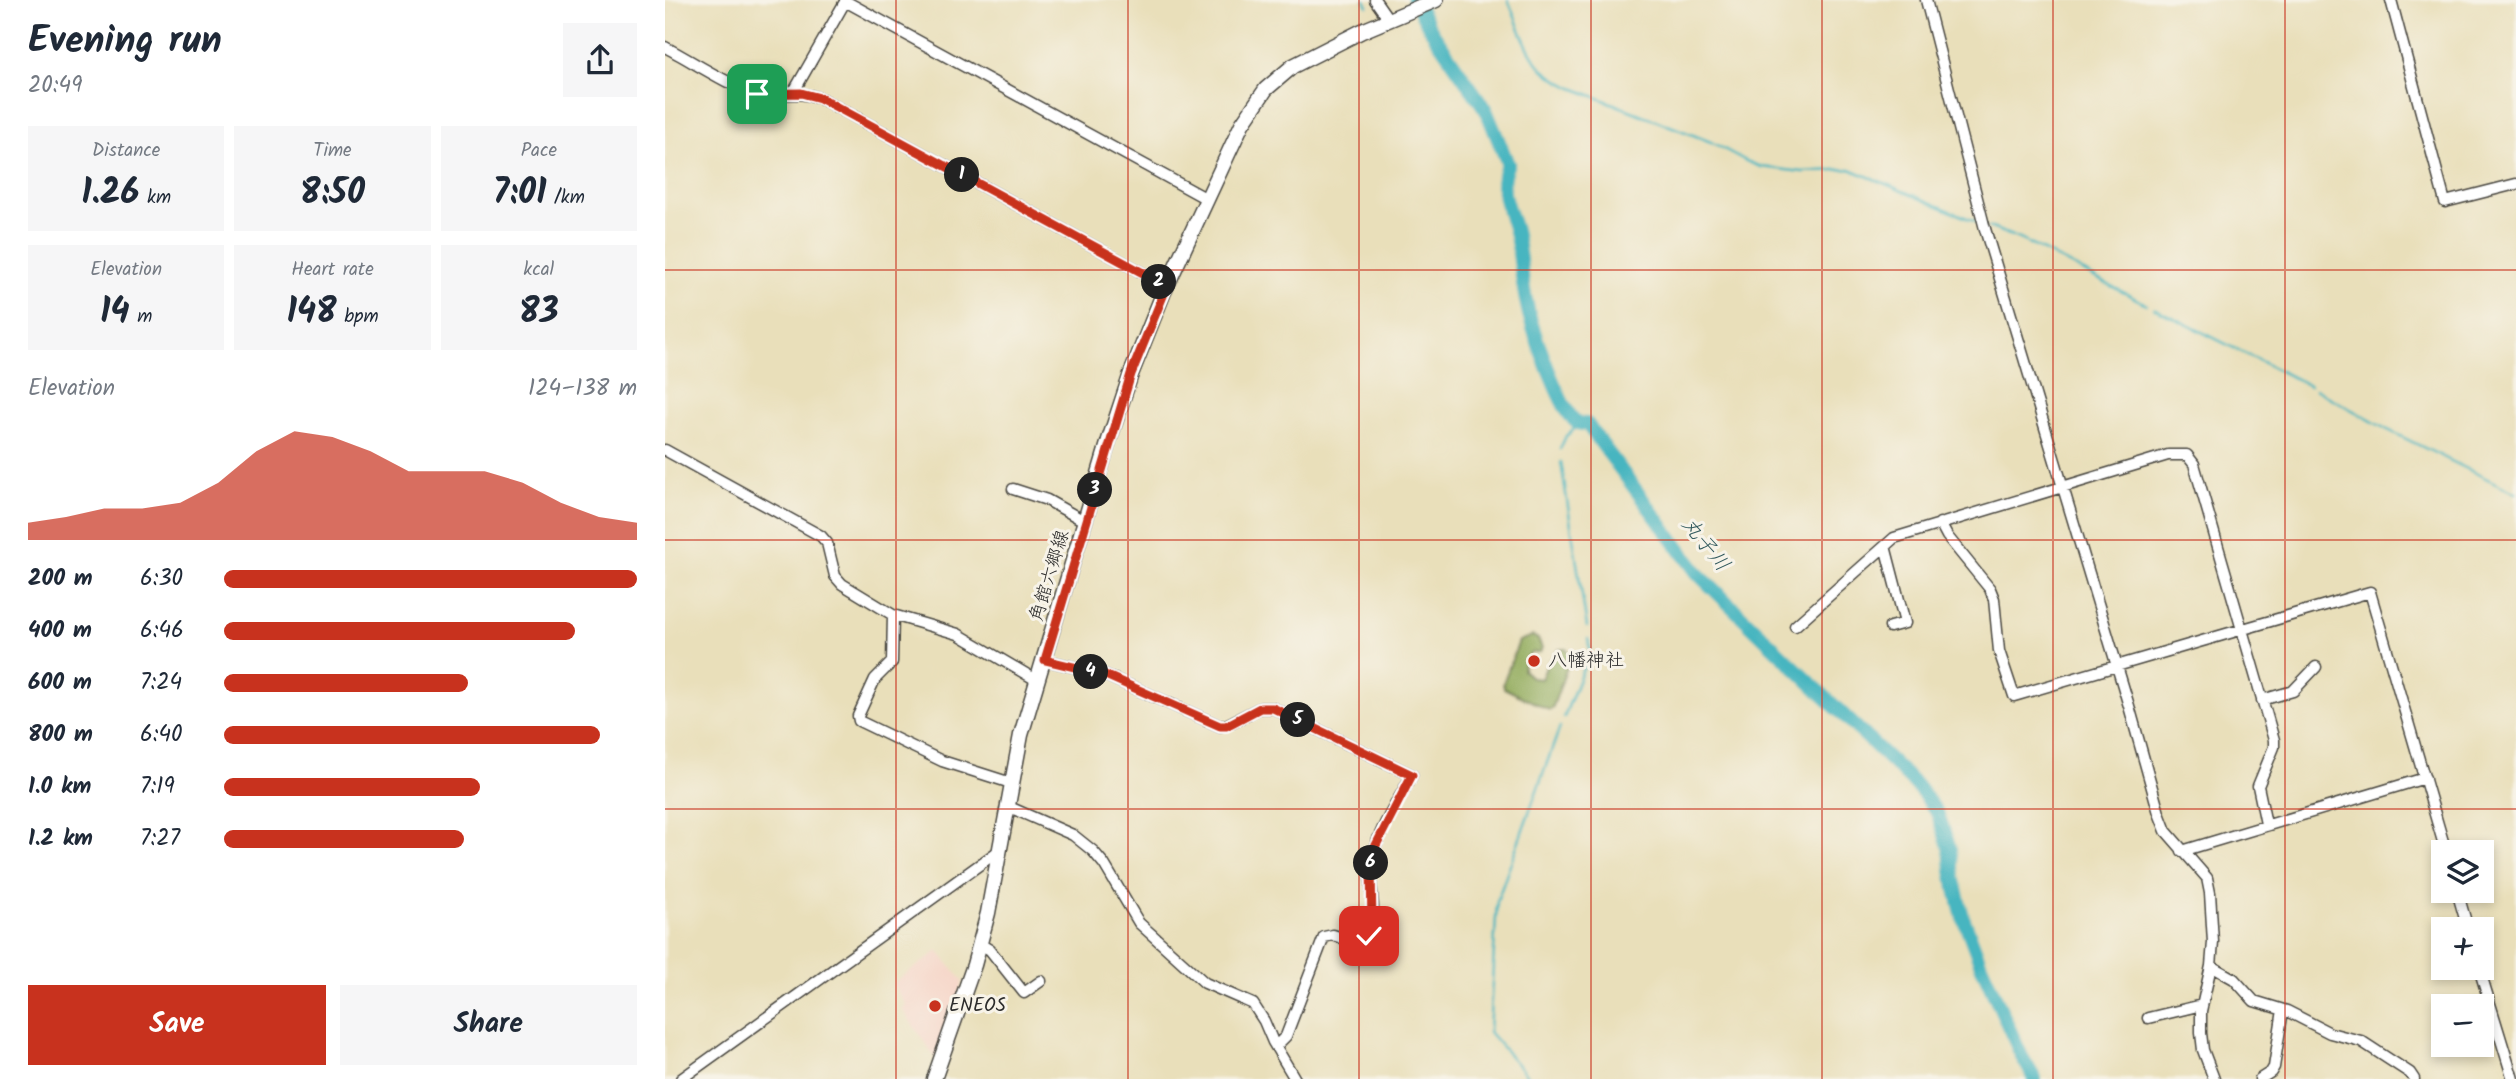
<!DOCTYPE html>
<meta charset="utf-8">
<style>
body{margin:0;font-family:Kalam,"Klee One",sans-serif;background:#f6f6f7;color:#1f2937;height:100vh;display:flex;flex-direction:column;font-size:26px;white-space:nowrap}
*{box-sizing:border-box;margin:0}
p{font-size:23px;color:#747a83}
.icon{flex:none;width:38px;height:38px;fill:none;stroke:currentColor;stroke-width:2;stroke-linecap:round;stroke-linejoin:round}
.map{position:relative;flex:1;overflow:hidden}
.details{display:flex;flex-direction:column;background:#fff;width:665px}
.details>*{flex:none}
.buttons{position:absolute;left:1766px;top:840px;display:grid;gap:14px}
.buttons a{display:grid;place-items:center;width:63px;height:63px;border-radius:0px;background:#fff;box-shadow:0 4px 10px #0003;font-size:35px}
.pin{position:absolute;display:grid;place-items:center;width:60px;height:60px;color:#fff;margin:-30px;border-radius:14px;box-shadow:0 4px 10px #0006}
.km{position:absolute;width:35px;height:35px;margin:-18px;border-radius:50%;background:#222;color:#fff;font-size:19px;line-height:35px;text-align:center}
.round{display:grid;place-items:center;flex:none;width:74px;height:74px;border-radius:0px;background:#f6f6f7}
.head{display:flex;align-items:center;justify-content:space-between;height:119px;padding:0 28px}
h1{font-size:38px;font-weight:700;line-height:52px}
.stats{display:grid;grid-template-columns:repeat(3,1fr);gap:10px;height:119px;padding:7px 28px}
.stats div{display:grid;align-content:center;border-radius:0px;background:#f6f6f7;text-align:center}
.stats b{font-size:35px;font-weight:700}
.stats small{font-size:19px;font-weight:400}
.stats p{font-size:19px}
.chart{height:196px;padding:14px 28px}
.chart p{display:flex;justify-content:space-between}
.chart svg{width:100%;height:126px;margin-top:7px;fill:#c8321e;opacity:.7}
.primary-button{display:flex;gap:14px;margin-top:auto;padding:14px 28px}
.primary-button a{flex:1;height:80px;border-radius:0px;background:#c8321e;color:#fff;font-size:28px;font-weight:700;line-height:80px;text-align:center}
.primary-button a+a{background:#f6f6f7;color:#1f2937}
ul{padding:0 28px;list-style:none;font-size:23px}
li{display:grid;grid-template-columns:112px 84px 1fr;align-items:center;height:52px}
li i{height:18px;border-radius:9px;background:#c8321e}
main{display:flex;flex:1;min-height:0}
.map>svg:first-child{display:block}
.built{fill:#f6d2c4}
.forest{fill:#93ac5d;stroke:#5f6c44;stroke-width:2}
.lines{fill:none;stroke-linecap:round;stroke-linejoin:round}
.stream{stroke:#46b5c0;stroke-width:2.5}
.river{stroke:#46b5c0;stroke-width:14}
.minor-casing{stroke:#484640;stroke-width:13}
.major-casing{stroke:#484640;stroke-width:17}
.minor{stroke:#fff;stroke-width:10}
.major{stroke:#fff;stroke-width:14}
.route-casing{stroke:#fff;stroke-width:14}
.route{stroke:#c8321e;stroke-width:9}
.grid{fill:none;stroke:#c8321e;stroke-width:2;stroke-opacity:0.55}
.poi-dot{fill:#c8321e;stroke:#f7f3e8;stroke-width:2.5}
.labels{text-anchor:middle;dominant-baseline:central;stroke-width:6;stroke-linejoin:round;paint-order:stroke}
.street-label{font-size:19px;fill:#2b2b2b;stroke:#f7f3e8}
.poi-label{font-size:19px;fill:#2b2b2b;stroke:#f7f3e8;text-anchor:start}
.water-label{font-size:21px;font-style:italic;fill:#345b5f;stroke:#f7f3e8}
</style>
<main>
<section class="details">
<div class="head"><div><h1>Evening run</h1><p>20:49</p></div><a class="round"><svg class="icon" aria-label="share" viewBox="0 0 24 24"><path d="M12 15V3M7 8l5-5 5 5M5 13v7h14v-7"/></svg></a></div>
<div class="stats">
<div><p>Distance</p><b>1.26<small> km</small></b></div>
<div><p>Time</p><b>8:50</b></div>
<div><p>Pace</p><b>7:01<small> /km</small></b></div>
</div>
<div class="stats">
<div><p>Elevation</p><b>14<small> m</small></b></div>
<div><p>Heart rate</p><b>148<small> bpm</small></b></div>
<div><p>kcal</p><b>83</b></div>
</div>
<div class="chart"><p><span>Elevation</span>124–138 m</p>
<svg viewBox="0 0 160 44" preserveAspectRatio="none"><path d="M0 44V38L10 36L20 33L30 33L40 31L50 24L60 13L70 6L80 8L90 13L100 20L110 20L120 20L130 24L140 31L150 36L160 38V44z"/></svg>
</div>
<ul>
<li><b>200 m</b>6:30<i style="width:100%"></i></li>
<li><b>400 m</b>6:46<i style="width:85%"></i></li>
<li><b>600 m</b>7:24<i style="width:59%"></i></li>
<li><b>800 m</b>6:40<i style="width:91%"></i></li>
<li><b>1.0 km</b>7:19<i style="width:62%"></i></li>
<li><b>1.2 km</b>7:27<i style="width:58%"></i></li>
</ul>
<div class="primary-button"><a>Save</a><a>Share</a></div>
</section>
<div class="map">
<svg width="1851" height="1079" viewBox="0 0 1851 1079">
<rect width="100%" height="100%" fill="#f7f3e8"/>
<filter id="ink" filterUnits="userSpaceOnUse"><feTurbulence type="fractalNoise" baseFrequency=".0143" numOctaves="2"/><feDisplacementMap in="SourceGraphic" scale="14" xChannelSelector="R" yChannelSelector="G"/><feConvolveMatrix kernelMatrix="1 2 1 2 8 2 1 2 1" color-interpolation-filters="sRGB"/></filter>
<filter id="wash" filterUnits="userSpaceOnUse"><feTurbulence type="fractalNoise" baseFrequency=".00686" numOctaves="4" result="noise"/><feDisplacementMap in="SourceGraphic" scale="28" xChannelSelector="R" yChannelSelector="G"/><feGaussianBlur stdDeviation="1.57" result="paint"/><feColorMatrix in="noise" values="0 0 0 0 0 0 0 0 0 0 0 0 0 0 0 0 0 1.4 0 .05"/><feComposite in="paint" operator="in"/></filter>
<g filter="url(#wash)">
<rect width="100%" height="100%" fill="#e9dfba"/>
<!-- built -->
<path class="built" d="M273,951L298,981L271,1059L237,1009L241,1005L227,984Z"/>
<!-- forest -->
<path class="forest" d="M867,636L873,639L877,648L875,652L866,653L859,662L858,670L867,678L876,679L883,663L894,649H901L906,656L887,709L884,710L839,688L838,683L854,641Z"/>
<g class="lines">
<!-- stream -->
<path class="stream" d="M700,0L703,6
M843,0C853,22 861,53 879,70C887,78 898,83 908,88L1046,142L1081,161L1096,167L1138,172L1185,169L1314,223
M1324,227L1357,240L1481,304
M1489,308L1645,386
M1650,389L1721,429L1851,493
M895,449L901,436L914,424
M896,462L922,627
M899,717L925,651L923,639
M865,1079L824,1032L832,901L895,727"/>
<!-- river -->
<path class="river" d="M749,0L766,30L821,110L843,164C831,186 844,209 850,231C856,255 856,281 862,305C866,327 894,404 908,419C912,424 916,424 922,424L1033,574L1251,785L1272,812L1285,849L1288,877L1298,917L1316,965L1357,1057L1370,1079"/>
</g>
</g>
<g filter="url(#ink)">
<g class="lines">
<defs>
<path id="minor" d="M710,0L724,20
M1261,0L1320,229L1464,706L1494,813L1501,831L1542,878L1545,893L1548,942L1546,966L1536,1011V1033L1538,1050L1549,1079
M1726,0L1780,202L1851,184
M180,1L542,199
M0,47C24,59 64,86 89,93C111,98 133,90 155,98L502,286
M128,93L181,0
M0,450L156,536L162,543L170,576L177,584L228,615L293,634L373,681
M348,489L382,500L421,522
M1275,523L1282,536L1325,589L1329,599L1334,651L1349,696L1705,592L1781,852
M1220,546L1240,623L1225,627
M228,615L227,662L210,679L193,716L194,721L277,761L346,783
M1130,626L1229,538L1503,455H1522L1529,464L1609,740V747L1593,786L1601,824
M380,660L438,674L555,726L561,725L595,708H608L747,775C734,800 709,836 706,865C704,887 713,915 704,936L689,942L668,935L659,937L621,1036L611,1046
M1597,700L1628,691L1651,667
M342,806L408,835L428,851L439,864L474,923L540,983L588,1004L599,1021L608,1042L630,1079
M1517,851L1760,778
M1792,891L1803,929
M315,944L325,950L359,993L376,981
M1546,966L1569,979L1589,1001L1622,1011L1665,1033L1696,1041L1745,1073L1749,1079
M1814,968L1848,1079
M1483,1018L1537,1005
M16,1079L335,850
M1595,1079L1606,1072L1609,1067L1618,1010"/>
<path id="major" d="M269,1079L309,965L323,913L356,735L444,440L466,374L498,294L577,124L601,89L628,66L697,31L771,0"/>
</defs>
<!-- minor casing -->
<use href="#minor" class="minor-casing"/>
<!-- major casing -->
<use href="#major" class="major-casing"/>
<!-- minor -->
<use href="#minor" class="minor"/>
<!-- major -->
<use href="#major" class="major"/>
</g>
</g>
<g class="lines" filter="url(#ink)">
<defs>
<path id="route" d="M92,94L136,93L155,98L502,286L466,374L380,660L438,674L555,726H561L595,708H608L747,775L708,851L706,865L707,928L704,936"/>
</defs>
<!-- route casing -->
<use href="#route" class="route-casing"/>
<!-- route -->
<use href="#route" class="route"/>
</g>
<!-- grid -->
<path class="grid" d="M231,0V1079M463,0V1079M694,0V1079M926,0V1079M1157,0V1079M1388,0V1079M1620,0V1079M0,270H1851M0,540H1851M0,809H1851"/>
<!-- markers -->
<g class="poi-dot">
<circle cx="869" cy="661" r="7"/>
<circle cx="270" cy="1006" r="7"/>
</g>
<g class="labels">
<!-- street labels -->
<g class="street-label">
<text transform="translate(385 576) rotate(-73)">角館六郷線</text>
</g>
<!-- poi labels -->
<g class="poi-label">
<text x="883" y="661">八幡神社</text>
<text x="284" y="1006">ENEOS</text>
</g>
<!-- water labels -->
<g class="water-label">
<text transform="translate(1040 545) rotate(51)">丸子川</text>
</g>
</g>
</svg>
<div class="buttons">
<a><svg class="icon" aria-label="layers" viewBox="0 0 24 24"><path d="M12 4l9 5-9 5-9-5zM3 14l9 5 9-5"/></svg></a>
<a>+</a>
<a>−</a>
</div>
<div class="pin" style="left:92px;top:94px;background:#1e9e55"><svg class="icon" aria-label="arrive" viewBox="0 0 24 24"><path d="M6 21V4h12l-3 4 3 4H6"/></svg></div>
<div class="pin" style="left:704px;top:936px;background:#d93025"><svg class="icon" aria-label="check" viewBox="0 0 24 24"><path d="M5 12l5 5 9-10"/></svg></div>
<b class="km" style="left:297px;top:175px">1</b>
<b class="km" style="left:494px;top:282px">2</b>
<b class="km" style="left:430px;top:490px">3</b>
<b class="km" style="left:426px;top:672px">4</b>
<b class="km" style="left:633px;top:720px">5</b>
<b class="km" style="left:706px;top:863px">6</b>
</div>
</main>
